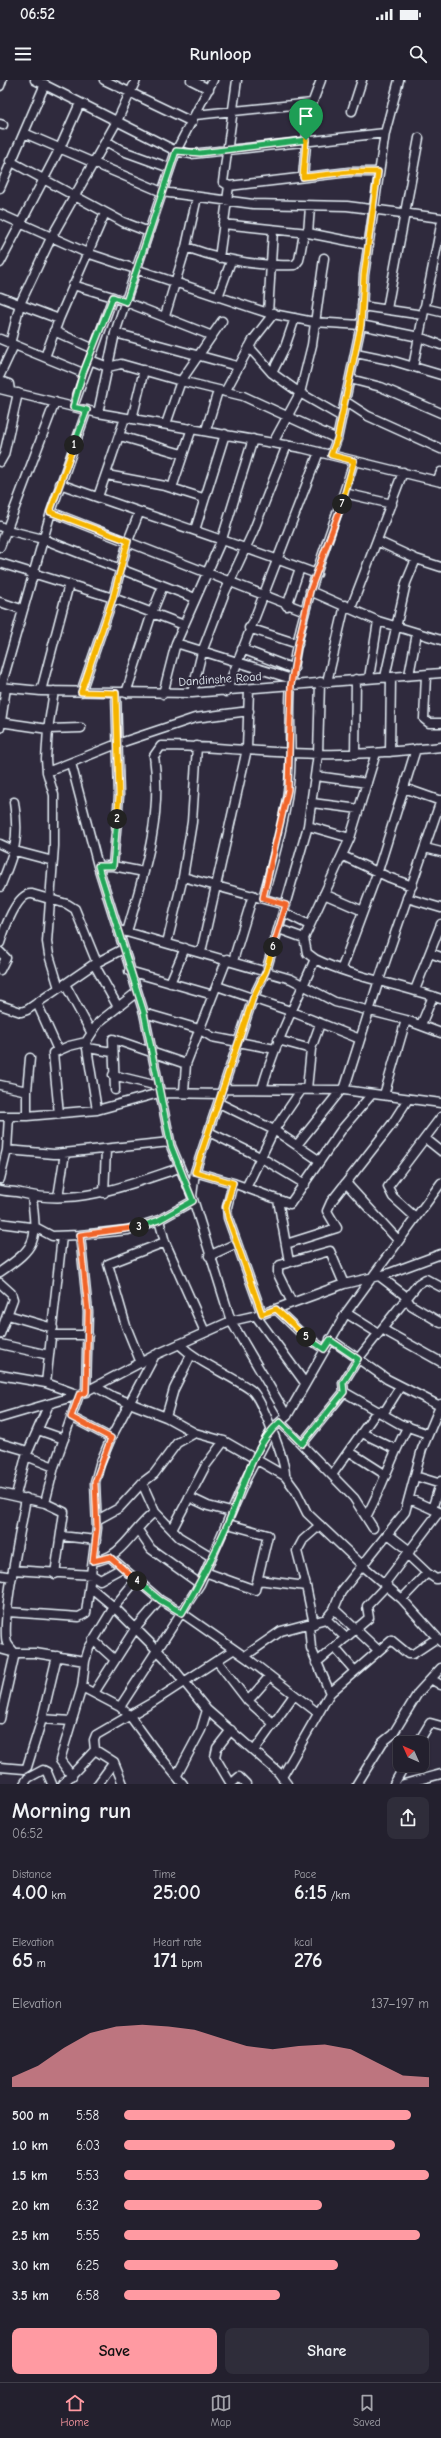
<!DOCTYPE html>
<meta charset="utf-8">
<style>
body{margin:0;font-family:"Comic Neue",sans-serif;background:#2f2d3a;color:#f1f3f6;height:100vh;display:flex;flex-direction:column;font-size:15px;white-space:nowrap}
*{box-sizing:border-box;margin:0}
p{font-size:13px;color:#a3a3aa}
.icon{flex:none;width:22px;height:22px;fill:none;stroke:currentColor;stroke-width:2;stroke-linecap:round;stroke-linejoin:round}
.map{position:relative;height:1704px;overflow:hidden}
.drawer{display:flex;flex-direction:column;background:#23202e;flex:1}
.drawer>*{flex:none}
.needle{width:26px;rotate:315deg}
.controls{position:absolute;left:393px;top:1656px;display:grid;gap:8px}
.controls a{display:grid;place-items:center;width:36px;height:36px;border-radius:8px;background:#23202e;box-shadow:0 1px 3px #0004,0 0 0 1px #403e4a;font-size:20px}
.pin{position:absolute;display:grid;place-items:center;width:34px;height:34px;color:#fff;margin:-41px -17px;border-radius:50% 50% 50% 0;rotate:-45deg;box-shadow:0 0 4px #0007}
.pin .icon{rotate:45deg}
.km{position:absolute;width:20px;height:20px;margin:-10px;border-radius:50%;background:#222;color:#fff;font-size:11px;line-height:20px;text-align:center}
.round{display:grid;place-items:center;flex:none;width:42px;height:42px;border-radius:8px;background:#2f2d3a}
.summary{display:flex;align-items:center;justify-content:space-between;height:68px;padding:0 12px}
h1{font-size:22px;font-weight:700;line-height:30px}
.stats{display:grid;grid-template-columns:repeat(3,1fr);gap:6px;height:68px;padding:4px 12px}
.stats div{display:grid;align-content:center}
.stats b{font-size:20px;font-weight:700}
.stats small{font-size:11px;font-weight:400}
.stats p{font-size:11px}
.chart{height:112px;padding:8px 12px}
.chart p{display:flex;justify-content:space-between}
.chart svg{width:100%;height:72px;margin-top:4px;fill:#ff9aa2;opacity:.7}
.action{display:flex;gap:8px;margin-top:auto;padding:8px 12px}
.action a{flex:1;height:46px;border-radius:8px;background:#ff9aa2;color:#111;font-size:16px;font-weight:700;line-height:46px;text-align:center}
.action a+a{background:#2f2d3a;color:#f1f3f6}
ul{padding:0 12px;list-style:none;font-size:13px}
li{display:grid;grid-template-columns:64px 48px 1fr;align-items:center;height:30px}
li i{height:10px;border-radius:5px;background:#ff9aa2}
.status{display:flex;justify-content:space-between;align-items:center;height:28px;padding:0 20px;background:#23202e;direction:ltr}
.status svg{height:11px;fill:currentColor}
header{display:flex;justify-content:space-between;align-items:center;height:52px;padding:0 12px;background:#23202e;font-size:18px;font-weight:700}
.tabs{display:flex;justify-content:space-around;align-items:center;height:56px;border-top:1px solid #403e4a;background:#23202e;font-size:11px;color:#a3a3aa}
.tabs a{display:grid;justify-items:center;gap:2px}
.tabs .selected{color:#ff9aa2}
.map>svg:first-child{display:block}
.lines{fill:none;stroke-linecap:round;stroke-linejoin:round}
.minor-casing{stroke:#e8f1f8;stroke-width:11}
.minor{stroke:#2f2a3d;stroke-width:8}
.split-1-casing{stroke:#fff;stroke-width:8}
.split-2-casing{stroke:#fff;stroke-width:8}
.split-3-casing{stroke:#fff;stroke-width:8}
.split-4-casing{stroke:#fff;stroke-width:8}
.split-5-casing{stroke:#fff;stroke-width:8}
.split-6-casing{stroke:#fff;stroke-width:8}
.split-7-casing{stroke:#fff;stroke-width:8}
.split-8-casing{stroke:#fff;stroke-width:8}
.split-1{stroke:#22a559;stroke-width:5}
.split-2{stroke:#f5b400;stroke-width:5}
.split-3{stroke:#22a559;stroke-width:5}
.split-4{stroke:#f0652b;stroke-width:5}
.split-5{stroke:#22a559;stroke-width:5}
.split-6{stroke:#f5b400;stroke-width:5}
.split-7{stroke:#f0652b;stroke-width:5}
.split-8{stroke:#f5b400;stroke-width:5}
.labels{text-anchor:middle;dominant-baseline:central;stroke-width:4;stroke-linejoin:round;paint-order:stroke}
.street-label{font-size:12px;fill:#e8f1f8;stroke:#2f2a3d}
</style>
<div class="status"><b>06:52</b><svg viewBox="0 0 49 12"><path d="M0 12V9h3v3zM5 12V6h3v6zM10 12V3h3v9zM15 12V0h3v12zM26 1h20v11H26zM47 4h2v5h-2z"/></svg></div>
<header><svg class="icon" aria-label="menu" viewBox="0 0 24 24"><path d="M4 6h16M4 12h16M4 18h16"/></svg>Runloop<svg class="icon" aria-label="search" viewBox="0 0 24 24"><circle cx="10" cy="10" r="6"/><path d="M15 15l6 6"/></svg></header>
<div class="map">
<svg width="441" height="1704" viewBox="0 0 441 1704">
<rect width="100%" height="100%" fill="#2f2a3d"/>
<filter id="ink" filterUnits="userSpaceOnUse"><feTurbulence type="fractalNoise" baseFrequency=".025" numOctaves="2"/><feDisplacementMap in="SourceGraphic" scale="8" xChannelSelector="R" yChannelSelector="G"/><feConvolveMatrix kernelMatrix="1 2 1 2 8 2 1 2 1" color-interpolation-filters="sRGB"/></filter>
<g filter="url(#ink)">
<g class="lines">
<defs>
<path id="minor" d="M35,0L176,71L191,74L385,53
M104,0L192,42
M191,0L209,9
M0,6L2,0
M352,31L362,0
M195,35L312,23
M0,44L3,45
M24,53L162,112L253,124L347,126L441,138
M106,61L123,71L170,88
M10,81L123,142L149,152
M303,97L309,32L321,0
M229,106L349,92H378
M0,108L45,4
M0,134L87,173L268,233L314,242L361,245L419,257L441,265
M223,144L308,153L369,165
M308,153L310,127
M186,167C222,180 256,187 295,185L299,180L304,153
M219,178L229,106L223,102L237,0
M0,183L60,68L80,23
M73,205L113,217L210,255
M0,217L59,239
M218,217L231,181
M362,226L423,235
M424,228L441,232
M387,229L419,58
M268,233L273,150
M165,236L186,167L197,117
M54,251L94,269
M115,253L237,286
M0,259L83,293
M10,264L20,224L51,158L117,41L136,0
M249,267L272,293L300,313L342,337
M356,273L390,280L441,295
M45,277L59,239L105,133
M90,280L108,287L121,284L181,301L243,316L337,359
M413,287L441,145
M272,293L285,267L295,238
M0,295L14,265
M350,299L381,307L441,333
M0,301L9,304L10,311
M0,309L98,333L302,368L441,402
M225,312L253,260L274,233
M345,321L368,336L441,369
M73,327L113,217
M98,333L115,253L176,71L213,0
M132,339L144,290
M166,344L181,301L222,241
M206,350L218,311
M120,356L182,374
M273,363L300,313L312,265L324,178
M331,375L337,359L361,245L364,195L385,53L399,0
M0,382L4,375L18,313
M107,395L165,406L203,418
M437,401L441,392
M60,404C146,435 232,462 317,494
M172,408L192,348
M344,413L392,424
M98,417L125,338
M51,432L305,531
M0,446L7,450L43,459L195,518
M195,450L225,354
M377,461L416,479L441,487
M0,467L55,322
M0,483L113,518L184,545
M310,511L378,541L441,560
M0,522L21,529
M287,526L300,488
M351,528L403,392
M249,548L298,564
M176,563L292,599
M242,569L294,589
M409,595L417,553
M426,595L424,639L429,643H441
M385,597L406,503L416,479
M369,598L378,541
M327,602L345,525
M0,607L41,611L192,613L441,593
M1,607L51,432L87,330
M41,611L69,504
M54,611L48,649L46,679L47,692L54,715V766L47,862L49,875L59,908
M81,612L113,518L128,461L139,433
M226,612L319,372
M126,613L152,533L163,506
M192,613L202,572L225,512L253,452L287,365
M163,614L176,563L222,459L253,359
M0,642L48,649L81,648
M0,648L6,608
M390,672L391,597
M355,674L356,599
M71,683L98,786L144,933L171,1066L192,1116L231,1241L287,1336
M47,692L117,664L195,638L249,631
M316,696L367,703
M404,708L441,721
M312,723L359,729
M308,746L350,758
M0,764L15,771L53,781
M425,768L441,772
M343,776L388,797L412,806
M98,786H113L144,792
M113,786L119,716L116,613
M183,797L286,825
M0,807C14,773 20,760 14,722
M324,814L363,831
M263,818C274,778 287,735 290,693C292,664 288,634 291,605C298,528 332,455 354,381
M407,818L441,828
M283,832L309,845
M279,849L304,858
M123,851L291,899L335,922L406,940L441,953
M127,852C144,793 163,738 154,676L161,666C214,666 267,673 319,674C360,675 400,671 441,667
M0,863C4,850 17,812 32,814L67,824L75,829L97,883
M167,863L183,797L192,742L197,666
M0,872L6,878L0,890
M201,872L247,669L249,609
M430,873L441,877
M315,879L307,873L304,858L350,758L376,673
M233,881L253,815
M94,884L118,927
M342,888L378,791L416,669
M129,891L213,915
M170,903L185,868
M65,904L91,952
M217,906L290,931L360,959
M415,910L441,844
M37,923L58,970
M0,925L21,932L27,930L94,884L123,869
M144,933L199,949L212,957L275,969
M421,945L433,916
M278,960L311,969
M88,968L112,972
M113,995L158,1006
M0,1005L27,1011V1036
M224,1009L344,1010L441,1023
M262,1009C275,962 296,923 315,879C354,898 400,904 441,919
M307,1009L311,969L320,944
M115,1010L113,959L186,984
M344,1010L379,900L441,720
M27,1011L30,978
M184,1012L186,984L227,879
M384,1015L406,940
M219,1023L274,1050L320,1081
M97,1030L86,962L99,942L137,912
M59,1034L53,973L69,966L86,962
M0,1036H27L97,1030L159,1013L222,1014
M209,1052L260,1077L305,1104
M426,1059L441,1071
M297,1065L341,1010
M7,1070L54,1074L170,1062
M195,1092L233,1103L290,1124L342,1049L372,1014
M0,1099L7,1070L9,1036
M233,1103L227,1127L228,1138L262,1234
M346,1103L398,1160
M246,1108L274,1050L302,1009
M0,1110C7,1112 14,1111 21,1113C76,1127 128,1105 179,1088
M104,1113L106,1070
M192,1116L195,1092L253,918L266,891L308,746L318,674L320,602
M58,1117L65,1073
M278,1120L289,1182
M415,1137L393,1117L388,1107L441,1037
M159,1140L165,1162L205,1252
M0,1143L37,1148L52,1156L80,1155L128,1150L159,1140L193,1121
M80,1155L88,1232L86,1312
M286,1164L337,1148L327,1131L331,1122L392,1044L408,1019
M209,1176L237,1163
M0,1192C38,1166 37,1161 32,1117
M378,1195L403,1214L411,1225L441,1243
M0,1203L11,1213L13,1219L0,1254
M292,1223L278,1194V1188L280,1185L330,1171L344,1204
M276,1229L301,1253L324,1269
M346,1233L378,1253
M8,1235L53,1248
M256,1236L305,1303
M382,1249L441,1282
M51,1255H88
M330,1259L387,1299L440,1326
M0,1264L49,1275
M179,1264C200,1284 227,1293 251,1310C261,1317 286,1382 285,1396
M141,1283L126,1246L108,1184L165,1162
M0,1295L46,1303L79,1315L54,1387L45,1423
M46,1303L62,1156
M96,1307L114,1317L166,1337L195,1353L224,1361L285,1396L296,1411L307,1433L363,1486L402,1519L441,1562
M344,1312L400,1344L428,1354
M71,1337L111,1358
M166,1337L174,1309L191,1275
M0,1338L79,1315L155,1275L231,1241L262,1234L344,1204L387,1194L441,1174
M280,1342L354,1418L373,1448
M38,1350L64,1359
M362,1353L395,1369
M0,1363L28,1371
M302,1364L344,1312L343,1303L358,1279L418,1204L426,1199L441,1207
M350,1372L386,1395
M26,1376L54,1387
M332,1395L377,1331H385L400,1307
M415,1396L441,1404
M142,1403L155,1432L179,1457L212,1477
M0,1413L45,1423L64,1432L55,1494
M16,1415L26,1376L49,1324
M189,1417L208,1426L231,1432
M410,1419L441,1433
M432,1429L441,1401
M367,1435C383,1406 392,1375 408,1346
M97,1440L119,1428L142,1403L154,1394L177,1363L195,1353
M173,1448L206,1385L224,1361
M138,1450L151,1469L200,1504
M388,1454L410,1471
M61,1456L96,1460
M407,1474L427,1493
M110,1477L160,1520L182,1533L248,1579L318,1633
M93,1481C123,1479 133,1447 155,1432
M13,1490L26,1418
M205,1492L255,1510L268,1455L228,1444
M0,1495L12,1497
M258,1500L306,1506L297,1471L303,1460L320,1445
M385,1503L439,1432
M306,1506L314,1544
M90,1507L114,1527L165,1578L207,1630L278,1692L287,1704
M402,1519L427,1493L436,1499L441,1498
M334,1529L378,1570
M8,1532L79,1537L86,1533L97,1448L95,1402L100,1384L111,1358L155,1275
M326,1539L346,1558
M309,1545L311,1568L330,1613
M93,1560L114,1579
M335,1568L354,1590
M0,1569L15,1573H35L85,1581
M245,1576L281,1551L326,1539L334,1529L341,1512L405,1432L422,1369L441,1324
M218,1582L248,1621L274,1644
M316,1583L369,1538L367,1526L387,1505
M431,1599L441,1605
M82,1607L120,1627L130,1636L154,1669L183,1704
M94,1613L135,1549L160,1520
M248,1621L270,1596
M120,1627L200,1504L246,1399L272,1349L287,1336L346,1233L441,1103
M0,1639L15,1573C12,1570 9,1567 7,1563C3,1550 10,1505 13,1490L92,1495L100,1500L122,1488
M42,1639L71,1641
M231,1650L217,1668L215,1677L231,1704
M418,1663L430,1643L441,1646
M95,1670L114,1682L123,1704
M254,1671L294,1615
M0,1687L24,1689L27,1687L42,1639L57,1576
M177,1695L201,1650L207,1630
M72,1696L60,1680L82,1607L85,1581L89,1568L114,1527L136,1500
M282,1697L330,1613L391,1560L408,1574H413L437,1558
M24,1704L28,1698L43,1690L47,1692L52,1704
M63,1704L95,1670L94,1660L96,1655L153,1622L233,1570
M98,1704L114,1682
M231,1704L239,1697L246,1704
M357,1704L383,1662L393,1654L418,1613L441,1588
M394,1704L405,1685
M404,1704L441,1694"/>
</defs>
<!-- minor casing -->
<use href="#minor" class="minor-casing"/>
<!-- minor -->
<use href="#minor" class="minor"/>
</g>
</g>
<g class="lines" filter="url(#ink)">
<defs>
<path id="split-1" d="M74,365L87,330L73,327L83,293L113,217L126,222L176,71L200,73L306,60"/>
<path id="split-2" d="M74,365L50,432L128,461L113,518L81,612L116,613L119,716L117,739"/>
<path id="split-3" d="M117,739L113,786H98L144,933L171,1066L193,1121L159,1140L139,1147"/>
<path id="split-4" d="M137,1501L110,1477L93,1481L97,1448L95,1402L111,1358L71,1337L79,1315L86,1312L88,1232L80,1155L139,1147"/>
<path id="split-5" d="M137,1501L160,1520L182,1533C199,1505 214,1475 227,1445C242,1412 252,1366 280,1342L302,1364L344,1312L343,1303L358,1279L330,1260L324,1269L306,1257"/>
<path id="split-6" d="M273,867L266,891L253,918L195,1092L233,1103L226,1127L228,1138L262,1234L276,1229L306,1257"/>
<path id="split-7" d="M273,867L286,825L263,818L288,710L291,605L298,564L310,511L342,424"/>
<path id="split-8" d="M306,60L303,97L349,92H378L364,195L361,245L337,359L331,375L354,381L342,424"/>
</defs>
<!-- split-1 casing -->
<use href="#split-1" class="split-1-casing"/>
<!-- split-2 casing -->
<use href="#split-2" class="split-2-casing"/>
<!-- split-3 casing -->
<use href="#split-3" class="split-3-casing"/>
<!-- split-4 casing -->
<use href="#split-4" class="split-4-casing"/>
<!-- split-5 casing -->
<use href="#split-5" class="split-5-casing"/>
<!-- split-6 casing -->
<use href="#split-6" class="split-6-casing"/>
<!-- split-7 casing -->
<use href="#split-7" class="split-7-casing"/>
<!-- split-8 casing -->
<use href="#split-8" class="split-8-casing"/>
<!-- split-1 -->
<use href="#split-1" class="split-1"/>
<!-- split-2 -->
<use href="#split-2" class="split-2"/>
<!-- split-3 -->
<use href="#split-3" class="split-3"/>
<!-- split-4 -->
<use href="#split-4" class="split-4"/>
<!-- split-5 -->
<use href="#split-5" class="split-5"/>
<!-- split-6 -->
<use href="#split-6" class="split-6"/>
<!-- split-7 -->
<use href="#split-7" class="split-7"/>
<!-- split-8 -->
<use href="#split-8" class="split-8"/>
</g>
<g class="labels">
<!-- street labels -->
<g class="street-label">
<text transform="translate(220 599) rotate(-4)">Dandinshe Road</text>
</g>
</g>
</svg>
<div class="controls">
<a><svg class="needle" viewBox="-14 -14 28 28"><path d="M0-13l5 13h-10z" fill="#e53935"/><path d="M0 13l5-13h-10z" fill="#a3a3aa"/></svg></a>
</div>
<div class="pin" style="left:306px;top:60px;background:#1e9e55"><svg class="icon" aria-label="arrive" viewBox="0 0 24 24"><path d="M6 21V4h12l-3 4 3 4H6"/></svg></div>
<b class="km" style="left:74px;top:365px">1</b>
<b class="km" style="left:117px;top:739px">2</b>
<b class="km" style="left:139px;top:1147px">3</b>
<b class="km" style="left:137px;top:1501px">4</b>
<b class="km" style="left:306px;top:1257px">5</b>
<b class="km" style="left:273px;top:867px">6</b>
<b class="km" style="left:342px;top:424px">7</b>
</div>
<section class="drawer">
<div class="summary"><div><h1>Morning run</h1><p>06:52</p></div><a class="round"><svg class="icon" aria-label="share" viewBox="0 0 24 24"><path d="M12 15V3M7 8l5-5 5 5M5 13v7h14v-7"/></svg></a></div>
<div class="stats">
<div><p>Distance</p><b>4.00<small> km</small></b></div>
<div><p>Time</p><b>25:00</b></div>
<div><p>Pace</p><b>6:15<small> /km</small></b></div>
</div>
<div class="stats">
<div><p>Elevation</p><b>65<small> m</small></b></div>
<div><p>Heart rate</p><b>171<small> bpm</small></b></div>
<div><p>kcal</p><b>276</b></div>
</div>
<div class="chart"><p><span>Elevation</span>137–197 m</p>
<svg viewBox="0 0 160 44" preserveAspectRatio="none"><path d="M0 44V38L10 31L20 20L30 11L40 7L50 6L60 7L70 9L80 14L90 19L100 21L110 19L120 18L130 21L140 29L150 37L160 38V44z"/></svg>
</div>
<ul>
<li><b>500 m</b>5:58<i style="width:94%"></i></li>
<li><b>1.0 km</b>6:03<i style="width:89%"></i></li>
<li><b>1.5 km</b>5:53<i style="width:100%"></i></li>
<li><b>2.0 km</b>6:32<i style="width:65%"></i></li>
<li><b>2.5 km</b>5:55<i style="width:97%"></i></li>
<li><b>3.0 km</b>6:25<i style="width:70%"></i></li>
<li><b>3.5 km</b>6:58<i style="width:51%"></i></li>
</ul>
<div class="action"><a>Save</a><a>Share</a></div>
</section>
<nav class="tabs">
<a class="selected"><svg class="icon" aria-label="home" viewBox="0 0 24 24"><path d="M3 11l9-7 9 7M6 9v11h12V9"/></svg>Home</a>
<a><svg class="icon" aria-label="map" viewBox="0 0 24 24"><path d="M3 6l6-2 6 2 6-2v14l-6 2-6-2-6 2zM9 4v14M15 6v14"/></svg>Map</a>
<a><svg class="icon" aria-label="saved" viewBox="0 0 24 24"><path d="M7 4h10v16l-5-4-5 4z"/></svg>Saved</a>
</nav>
